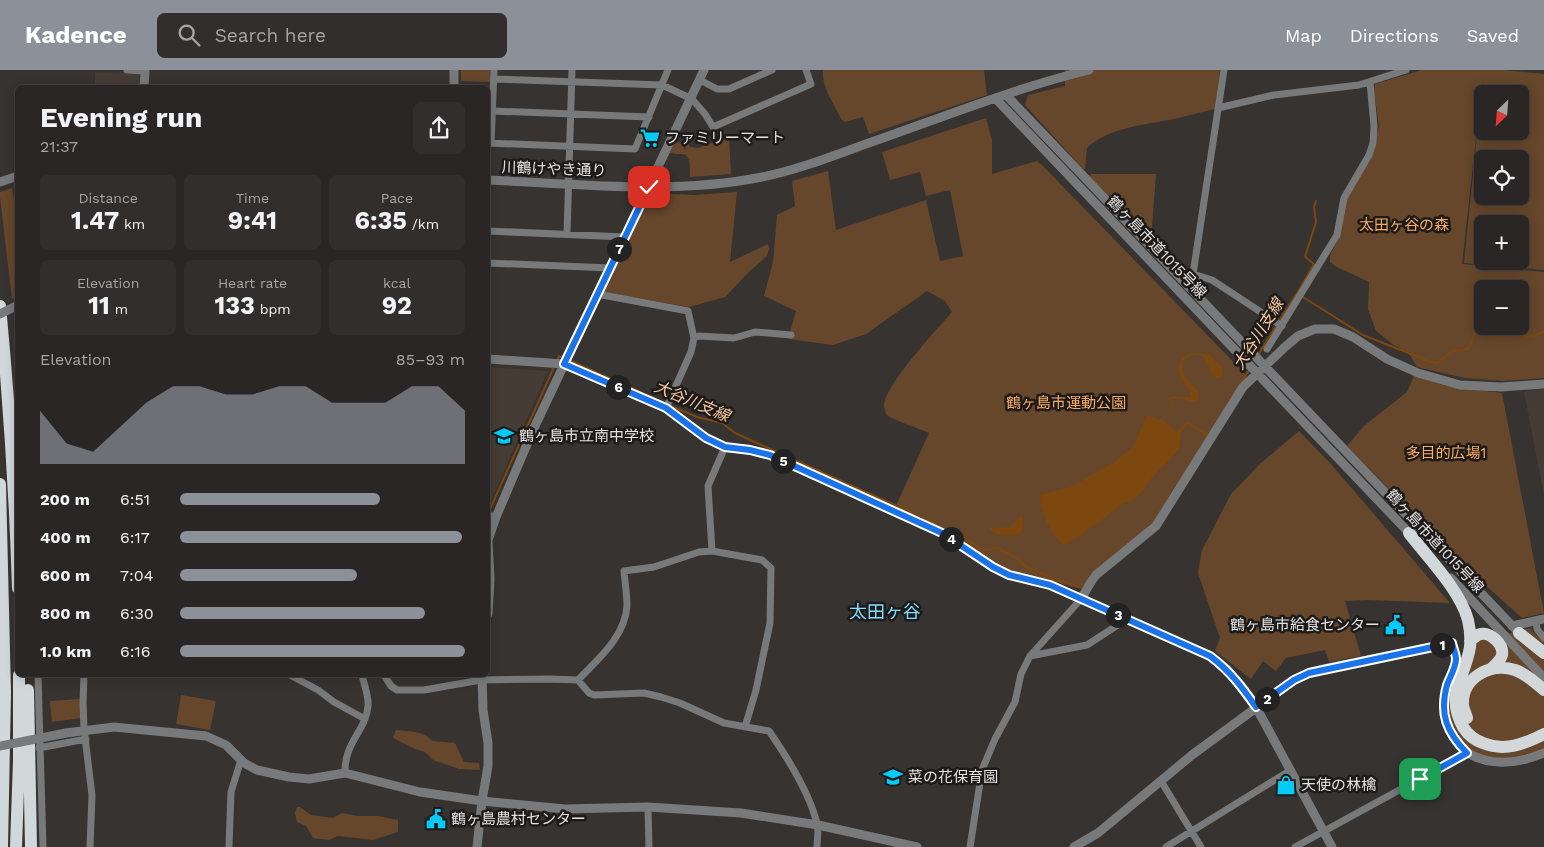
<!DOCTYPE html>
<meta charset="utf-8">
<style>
body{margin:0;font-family:"Work Sans","Noto Sans JP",sans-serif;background:#312e2d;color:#f1f3f6;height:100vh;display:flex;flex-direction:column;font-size:19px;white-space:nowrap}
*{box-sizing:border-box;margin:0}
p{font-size:16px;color:#a5a5a7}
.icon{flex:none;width:28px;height:28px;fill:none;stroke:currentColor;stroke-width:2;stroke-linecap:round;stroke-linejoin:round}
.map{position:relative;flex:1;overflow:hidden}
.details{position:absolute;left:15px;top:15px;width:475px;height:592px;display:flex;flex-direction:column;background:#292625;border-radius:8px;box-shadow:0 2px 12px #0003,0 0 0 1px #454342}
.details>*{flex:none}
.needle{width:32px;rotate:205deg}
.fabs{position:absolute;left:1474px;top:15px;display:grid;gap:10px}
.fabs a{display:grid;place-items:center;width:55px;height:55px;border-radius:8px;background:#292625;box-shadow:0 2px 12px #0003,0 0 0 1px #454342;font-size:25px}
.pin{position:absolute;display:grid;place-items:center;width:42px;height:42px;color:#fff;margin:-21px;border-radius:10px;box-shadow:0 2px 8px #0006}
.km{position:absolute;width:25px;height:25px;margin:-12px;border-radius:50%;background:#222;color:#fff;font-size:14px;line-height:25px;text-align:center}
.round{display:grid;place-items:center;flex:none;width:52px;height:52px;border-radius:8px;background:#312e2d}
.head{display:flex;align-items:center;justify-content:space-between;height:85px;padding:0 25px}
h1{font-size:28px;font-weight:700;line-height:38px}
.stats{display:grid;grid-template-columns:repeat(3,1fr);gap:8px;height:85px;padding:5px 25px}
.stats div{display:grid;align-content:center;border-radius:8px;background:#312e2d;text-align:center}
.stats b{font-size:25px;font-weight:700}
.stats small{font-size:14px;font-weight:400}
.stats p{font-size:14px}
.chart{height:140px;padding:10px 25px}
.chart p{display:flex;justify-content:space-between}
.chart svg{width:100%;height:90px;margin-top:5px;fill:#8c9099;opacity:.7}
ul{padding:0 25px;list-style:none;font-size:16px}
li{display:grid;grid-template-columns:80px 60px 1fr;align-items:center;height:38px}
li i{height:12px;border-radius:6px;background:#8c9099}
header{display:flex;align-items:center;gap:30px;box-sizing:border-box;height:70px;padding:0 25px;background:#8c9099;color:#fff}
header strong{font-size:24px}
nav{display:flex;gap:28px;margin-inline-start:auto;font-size:18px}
.search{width:350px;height:45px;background:#312e2d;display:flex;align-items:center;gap:12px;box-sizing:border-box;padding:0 18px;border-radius:8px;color:#a5a5a7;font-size:19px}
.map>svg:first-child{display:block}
.built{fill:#443c35}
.green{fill:#66472b;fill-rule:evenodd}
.water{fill:#7c480f}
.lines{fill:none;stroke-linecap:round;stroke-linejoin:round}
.stream{stroke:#7c480f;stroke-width:2}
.minor{stroke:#77797a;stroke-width:7}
.tertiary{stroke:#77797a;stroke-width:9}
.motorway{stroke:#d2d8da;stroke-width:12}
.tertiary-bridge{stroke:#77797a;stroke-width:9}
.route-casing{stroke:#fff;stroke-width:10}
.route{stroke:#1a73e8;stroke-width:6}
.labels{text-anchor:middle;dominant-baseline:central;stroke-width:5;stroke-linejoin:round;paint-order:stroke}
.poi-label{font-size:15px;fill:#e4e1e0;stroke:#1d1b1a;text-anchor:start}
.street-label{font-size:15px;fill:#e4e1e0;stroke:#1d1b1a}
.park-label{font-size:15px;fill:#faab64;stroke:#1d1b1a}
.water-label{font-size:16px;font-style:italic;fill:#f7c79e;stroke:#1d1b1a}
.quarter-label{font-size:18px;fill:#7edcfc;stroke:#1d1b1a}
</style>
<header>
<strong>Kadence</strong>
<div class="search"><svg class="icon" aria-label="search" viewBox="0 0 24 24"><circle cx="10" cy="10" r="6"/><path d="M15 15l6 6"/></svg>Search here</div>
<nav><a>Map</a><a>Directions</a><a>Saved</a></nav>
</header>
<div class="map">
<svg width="1544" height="777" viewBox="0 0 1544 777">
<rect width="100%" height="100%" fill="#373331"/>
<!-- built -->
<path class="built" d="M95,2L139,3V17L95,18Z
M488,297L548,301L491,431H488Z
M1544,319V425L1524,322Z"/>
<!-- green -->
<path class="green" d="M461,0H490V12L461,11Z
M823,0H984L987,25L869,64L863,47L845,52L842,50C835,36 821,16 823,0Z
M1065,0H1220L1215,39C1201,42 1187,46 1174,49C1145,55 1109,57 1087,78L1085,98L1084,100L1025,35L1028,25L1065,16Z
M1422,0H1504L1544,4V200L1464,193L1483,5L1462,194L1544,202V308L1503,311L1465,308L1417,297L1408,282L1395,276L1376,261L1368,239L1369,212L1335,196L1330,192V185L1337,172L1341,160L1345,130L1374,77L1379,56L1374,20L1375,14ZM1482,24H1520V61H1482ZM1482,89H1520V126H1482ZM1482,154H1520V191H1482ZM1482,219H1520V256H1482Z
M986,48L992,70V104L1037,91L1042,95L1247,306L1151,460L1081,519L1006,499L997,495L955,466L895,438L929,363C921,359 892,350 887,345C885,342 884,338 884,334C889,310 934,263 952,242L945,231L927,221L866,264L833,275L788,269L796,241L764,226L773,192L777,145L795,136L792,111L828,101L836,160L926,130L940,191L963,186L950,120L926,126L920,102L890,110L882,82Z
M729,66L731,104L690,107C689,100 692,86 683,84C678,84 674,84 670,83L675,71L681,73L685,79H686L684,75L688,73L690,77L698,78Z
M1091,104H1156L1151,169L1089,106Z
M12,118L18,156L17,227L12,229L0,127V122Z
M737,122L730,192L768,174L769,179L767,186L750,201L725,227L689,237L602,222L652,123L695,125Z
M1414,306L1447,316L1502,323L1544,543L1522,548L1461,493L1347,376L1364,356L1407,322Z
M1299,361L1331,394L1450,533L1368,530L1345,531L1361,586L1329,592L1325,580L1286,588L1276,601L1263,591L1251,609L1215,581L1220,568L1198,503L1202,480L1231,424L1261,393Z
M1530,558L1544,573V679C1512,689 1478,698 1457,664C1453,656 1449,648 1449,638C1450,617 1459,595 1465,575Z
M181,625L216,631L210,660L176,654Z
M80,629L82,648L52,652L50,631Z
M396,660C409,662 423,660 432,671L455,673L464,692L479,693L480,700L459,699L433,690L425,682L415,679L393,668Z
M297,737H300L311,745L333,748L342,743L358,746H378L398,750V762L373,770L338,766L329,770L313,768L306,756L297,752L295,743Z"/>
<!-- water -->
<path class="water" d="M1195,283L1210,285L1221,296L1223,306L1217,308C1204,302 1210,272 1183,290C1179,308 1192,310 1199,324L1198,329L1194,332C1186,331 1176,325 1169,330L1173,335L1172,339L1163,350L1174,360L1177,361L1181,358L1183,359L1181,362L1179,379L1150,410L1143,421L1133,430L1122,434L1098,453L1065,475C1053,471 1039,438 1040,425L1071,417L1116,391L1134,376L1147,345L1162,350L1171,339L1172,335L1168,329L1171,327H1190L1191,322C1178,309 1170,286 1195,283Z
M1022,445L1023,458L1019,464C1007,467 999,466 989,459L990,458L1010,457Z"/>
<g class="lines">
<!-- stream -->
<path class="stream" d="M1298,222L1314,194L1305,187L1316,152L1314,137L1316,131
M1303,227L1363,265L1431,292L1437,293L1454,280L1461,281L1469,278L1476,261C1484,259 1504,258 1511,260C1528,266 1526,271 1544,261
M1279,251L1297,223L1299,224
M1258,285L1277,255
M569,290L665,333
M557,291L559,286L564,289
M1240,315L1249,300
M669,335L697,347L722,353L735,363L915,444
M1182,359L1187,353L1208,365
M488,438L490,439L554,297
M926,449L936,453
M954,461L979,477L986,480L997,478L1019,489L1023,495L1029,498L1055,509L1080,517"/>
<!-- minor -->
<path class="minor" d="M127,0L145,1
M494,9L662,15L692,29L705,44L713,57L811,14L806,0
M700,10L717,19H729L772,0
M1218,38L1274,25L1359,15L1406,0
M492,41L649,47
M488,73L635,79L668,0
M491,73L494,0
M488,161L625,167
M567,164L572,0
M488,193L610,198
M1193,204L1224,0
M1187,217L1193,204L1212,210L1282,256
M597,224L688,241L694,268L691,282L666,338
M694,268L699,266L734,268L755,262L791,265
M1267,279L1337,165L1344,128L1369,85L1373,73L1374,56L1370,12
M488,445L496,447
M712,481L708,416L725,377
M1536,551L1537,559L1544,568
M1030,586L1087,575L1127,549
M38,605L43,777
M84,605L83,632L84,659L92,725L90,777
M290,605L318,620L334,632L365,649
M384,605L391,616L397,620H424L481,610L550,609L578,610C598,589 625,567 627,536C627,525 625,513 624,501L654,497L699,482L712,481L762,490L771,498L770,553L756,620L745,657
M578,610L589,623L594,625L644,623L661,627L680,633L724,653L769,661C787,687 810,723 817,754C819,761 817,770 817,777
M39,678L86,669
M345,703C344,672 366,661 368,636C369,627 364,614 362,605
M1161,711L1201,777
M648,737L649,777
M229,777L231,722L241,690
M970,777L982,700L995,669L1015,632L1021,604L1030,586L1081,529
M1166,777L1291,700
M1295,777L1467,683"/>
<!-- tertiary -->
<path class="tertiary" d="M144,18L145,0
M454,18V0
M1006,25L1522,566
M996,29L1413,467
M488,110C578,114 673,125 762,107C797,100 830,87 863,75C938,49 1012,19 1089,0
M0,112L18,106
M488,289L564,294L666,338L706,368L725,377L750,380L770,385L942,463L993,497L1009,505L1050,515L1210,586L1227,599L1256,637L1332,777
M1451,508L1544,608
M1081,529L1091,512L1096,505L1156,456L1243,317L1285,277L1298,266L1315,259H1334L1353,267L1387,289L1418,303L1460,315L1501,317L1544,314
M488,544L490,509L488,470L496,447L534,358L704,0
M1512,556L1544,549
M66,663L114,657L206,666L226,675L244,693L257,700L289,707L309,709L345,703L420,722L482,731L565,739L648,737L741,743L818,755L917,777
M477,777L482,731L488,696V673L483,640L482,605
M1074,777L1098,763L1192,685L1294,610L1309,603L1323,599L1452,573C1453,578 1455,583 1456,588C1456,599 1445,619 1444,632C1442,644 1446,655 1452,665C1471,699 1513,696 1544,683"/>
<!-- motorway -->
<path class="motorway" d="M0,236C9,330 15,424 18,518
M0,414L5,622L2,777
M1409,463C1428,488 1460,520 1468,550C1470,559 1471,568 1470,577C1465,608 1445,625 1463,657C1468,665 1474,670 1483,673C1505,682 1524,674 1544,664
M1519,563L1544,583
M1470,571C1473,568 1476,565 1481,564C1490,562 1504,574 1502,585C1501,590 1496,594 1492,598
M28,620L31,777
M1467,648C1466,644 1464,640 1463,636C1461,608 1490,592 1515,600C1526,604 1535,612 1544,620
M16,777L19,690V605"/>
<!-- tertiary-bridge -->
<path class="tertiary-bridge" d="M0,244L18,235
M0,676L66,663"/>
</g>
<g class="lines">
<defs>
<path id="route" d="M649,117L564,294L666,338L706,368L725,377L750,380L770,385L942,463L993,497L1009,505L1050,515L1210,586C1230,601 1242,617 1256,637L1294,610L1309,603L1452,573C1453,578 1456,584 1456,589C1456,597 1450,607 1447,615C1439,644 1447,663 1467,683L1420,709"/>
</defs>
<!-- route casing -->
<use href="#route" class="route-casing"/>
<!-- route -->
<use href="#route" class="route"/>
</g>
<!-- icons -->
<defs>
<symbol id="supermarket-bare" viewBox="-9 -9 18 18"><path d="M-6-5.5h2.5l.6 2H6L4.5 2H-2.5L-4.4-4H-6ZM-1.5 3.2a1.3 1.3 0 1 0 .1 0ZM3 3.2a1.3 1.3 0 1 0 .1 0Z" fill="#05cbf9" stroke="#1d1b1a" stroke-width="2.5" paint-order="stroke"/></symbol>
<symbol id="school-bare" viewBox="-9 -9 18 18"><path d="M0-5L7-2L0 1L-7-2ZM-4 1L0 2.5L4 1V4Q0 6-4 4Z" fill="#05cbf9" stroke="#1d1b1a" stroke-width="2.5" paint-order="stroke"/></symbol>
<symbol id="civic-bare" viewBox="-9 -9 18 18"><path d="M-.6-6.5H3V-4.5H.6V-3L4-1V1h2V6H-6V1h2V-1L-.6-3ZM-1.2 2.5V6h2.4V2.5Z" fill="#05cbf9" stroke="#1d1b1a" stroke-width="2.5" paint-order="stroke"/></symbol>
<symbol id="shop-bare" viewBox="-9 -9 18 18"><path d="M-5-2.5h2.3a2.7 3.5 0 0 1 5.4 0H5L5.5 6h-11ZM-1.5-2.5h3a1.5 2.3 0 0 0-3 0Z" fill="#05cbf9" stroke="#1d1b1a" stroke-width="2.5" paint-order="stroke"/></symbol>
</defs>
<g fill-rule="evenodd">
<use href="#supermarket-bare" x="636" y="54" width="28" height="28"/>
<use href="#school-bare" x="490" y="352" width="28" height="28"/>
<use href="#civic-bare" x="1381" y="541" width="28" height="28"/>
<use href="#school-bare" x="879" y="693" width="28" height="28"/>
<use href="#shop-bare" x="1272" y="701" width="28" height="28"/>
<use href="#civic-bare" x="422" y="735" width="28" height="28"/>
</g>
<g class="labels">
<!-- poi labels -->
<g class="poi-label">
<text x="665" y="68">ファミリーマート</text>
<text x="519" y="366">鶴ヶ島市立南中学校</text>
<text x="1380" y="555" text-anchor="end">鶴ヶ島市給食センター</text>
<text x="908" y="707">菜の花保育園</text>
<text x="1301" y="715">天使の林檎</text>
<text x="451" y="749">鶴ヶ島農村センター</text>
</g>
<!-- street labels -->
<g class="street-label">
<text transform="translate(554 99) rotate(2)">川鶴けやき通り</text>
<text transform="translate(1157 177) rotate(46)">鶴ヶ島市道1015号線</text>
<text transform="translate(1435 471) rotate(47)">鶴ヶ島市道1015号線</text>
</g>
<!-- park labels -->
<g class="park-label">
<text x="1404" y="155">太田ヶ谷の森</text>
<text x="1066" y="333">鶴ヶ島市運動公園</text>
<text x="1446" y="383">多目的広場1</text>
</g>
<!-- water labels -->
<g class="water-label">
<text transform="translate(1258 264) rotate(-58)">大谷川支線</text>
<text transform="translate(692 331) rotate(23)">大谷川支線</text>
</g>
<!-- quarter labels -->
<g class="quarter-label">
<text x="885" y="541">太田ヶ谷</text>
</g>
</g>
</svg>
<div class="fabs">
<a><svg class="needle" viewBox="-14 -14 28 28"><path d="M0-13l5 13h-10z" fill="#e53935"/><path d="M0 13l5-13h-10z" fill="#a5a5a7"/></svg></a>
<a><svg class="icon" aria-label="locate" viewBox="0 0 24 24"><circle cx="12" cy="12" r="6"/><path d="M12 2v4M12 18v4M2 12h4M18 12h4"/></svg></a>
<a>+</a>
<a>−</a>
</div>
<div class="pin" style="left:1420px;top:709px;background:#1e9e55"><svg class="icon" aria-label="arrive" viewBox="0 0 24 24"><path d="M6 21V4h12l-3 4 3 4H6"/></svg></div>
<div class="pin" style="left:649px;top:117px;background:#d93025"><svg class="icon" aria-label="check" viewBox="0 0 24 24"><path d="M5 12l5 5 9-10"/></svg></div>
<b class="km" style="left:1442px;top:575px">1</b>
<b class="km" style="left:1267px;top:629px">2</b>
<b class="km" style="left:1118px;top:545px">3</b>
<b class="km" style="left:951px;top:469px">4</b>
<b class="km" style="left:783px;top:391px">5</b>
<b class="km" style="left:618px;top:317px">6</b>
<b class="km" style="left:619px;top:179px">7</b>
<section class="details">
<div class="head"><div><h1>Evening run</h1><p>21:37</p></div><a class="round"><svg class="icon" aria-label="share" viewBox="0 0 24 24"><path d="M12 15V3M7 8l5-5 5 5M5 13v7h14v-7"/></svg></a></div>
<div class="stats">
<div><p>Distance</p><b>1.47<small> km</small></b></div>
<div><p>Time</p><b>9:41</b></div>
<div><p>Pace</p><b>6:35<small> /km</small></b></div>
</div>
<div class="stats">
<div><p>Elevation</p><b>11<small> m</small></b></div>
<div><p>Heart rate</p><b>133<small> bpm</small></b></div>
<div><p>kcal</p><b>92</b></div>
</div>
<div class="chart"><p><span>Elevation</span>85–93 m</p>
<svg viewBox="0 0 160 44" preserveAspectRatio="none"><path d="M0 44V18L10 34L20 38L30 26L40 14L50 6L60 6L70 10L80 10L90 6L100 6L110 14L120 14L130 14L140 6L150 6L160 18V44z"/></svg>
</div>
<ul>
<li><b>200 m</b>6:51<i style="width:70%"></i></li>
<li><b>400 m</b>6:17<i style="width:99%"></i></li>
<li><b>600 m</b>7:04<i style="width:62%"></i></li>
<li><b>800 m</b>6:30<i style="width:86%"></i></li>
<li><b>1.0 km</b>6:16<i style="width:100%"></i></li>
</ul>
</section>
</div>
